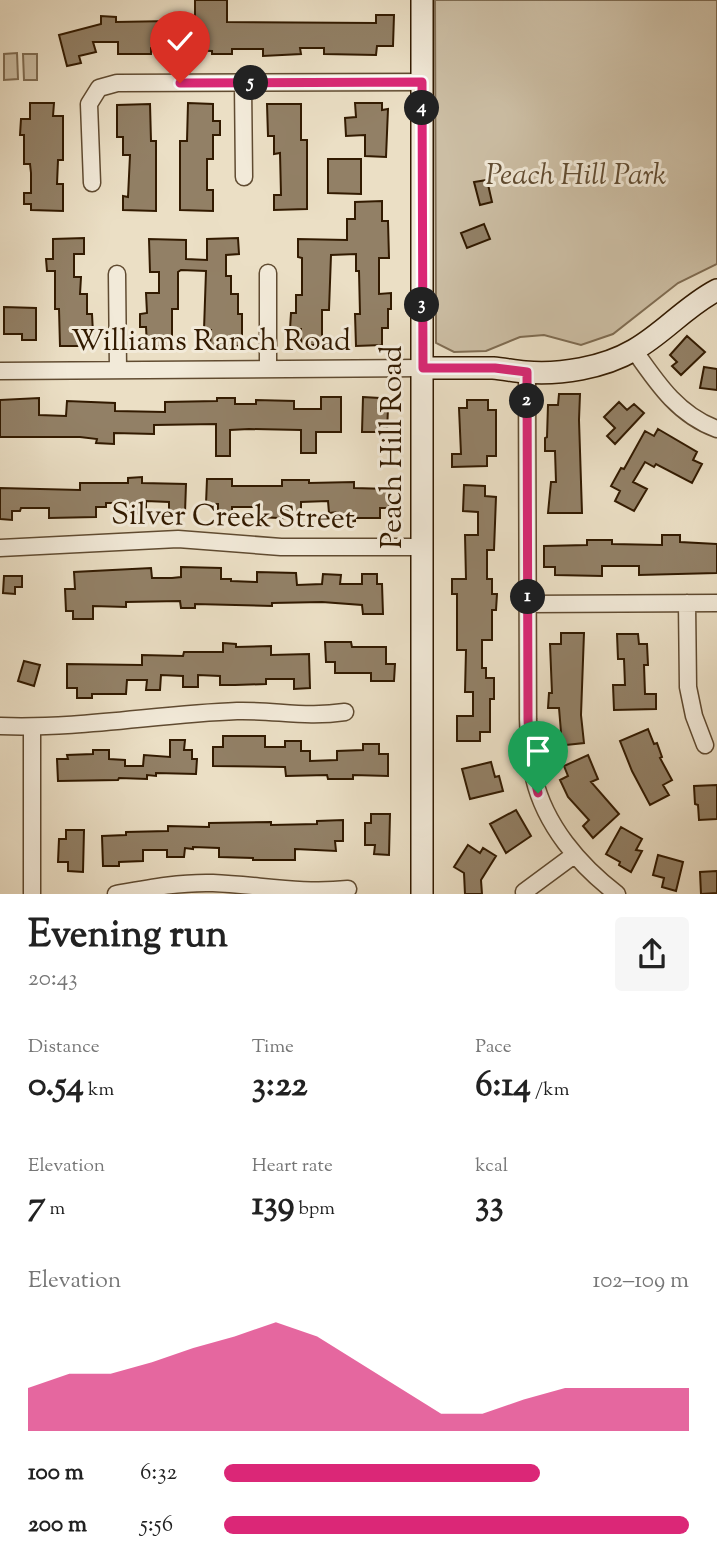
<!DOCTYPE html>
<meta charset="utf-8">
<style>
body{margin:0;font-family:"Sorts Mill Goudy",serif;background:#f6f6f6;color:#222;height:100vh;display:flex;flex-direction:column;font-size:26px;white-space:nowrap}
*{box-sizing:border-box;margin:0}
p{font-size:23px;color:#767676}
.icon{flex:none;width:38px;height:38px;fill:none;stroke:currentColor;stroke-width:2;stroke-linecap:round;stroke-linejoin:round}
.map{position:relative;height:894px;overflow:hidden}
.drawer{display:flex;flex-direction:column;background:#fff;flex:1}
.drawer>*{flex:none}
.pin{position:absolute;display:grid;place-items:center;width:60px;height:60px;color:#fff;margin:-72px -30px;border-radius:50% 50% 50% 0;rotate:-45deg;box-shadow:0 0 7px #0007}
.pin .icon{rotate:45deg}
.km{position:absolute;width:35px;height:35px;margin:-18px;border-radius:50%;background:#222;color:#fff;font-size:19px;line-height:35px;text-align:center}
.round{display:grid;place-items:center;flex:none;width:74px;height:74px;border-radius:7px;background:#f6f6f6}
.summary{display:flex;align-items:center;justify-content:space-between;height:119px;padding:0 28px}
h1{font-size:38px;font-weight:700;line-height:52px}
.metrics{display:grid;grid-template-columns:repeat(3,1fr);gap:10px;height:119px;padding:7px 28px}
.metrics div{display:grid;align-content:center}
.metrics b{font-size:35px;font-weight:700}
.metrics small{font-size:19px;font-weight:400}
.metrics p{font-size:19px}
.chart{height:196px;padding:14px 28px}
.chart p{display:flex;justify-content:space-between}
.chart svg{width:100%;height:126px;margin-top:7px;fill:#db2777;opacity:.7}
ul{padding:0 28px;list-style:none;font-size:23px}
li{display:grid;grid-template-columns:112px 84px 1fr;align-items:center;height:52px}
li i{height:18px;border-radius:9px;background:#db2777}
.map>svg:first-child{display:block}
.green{fill:#ccbea4;stroke:#7f6c52;stroke-width:2}
.building{fill:#928066;stroke:#321a00;stroke-width:2}
.lines{fill:none;stroke-linecap:round;stroke-linejoin:round}
.street-casing{stroke:#604b31;stroke-width:19}
.secondary-casing{stroke:#321a00;stroke-width:24}
.street{stroke:#f2ead9;stroke-width:16}
.secondary{stroke:#f2ead9;stroke-width:21}
.route-casing{stroke:#fff;stroke-width:14}
.route{stroke:#db2777;stroke-width:9}
.labels{text-anchor:middle;dominant-baseline:central;stroke-width:6;stroke-linejoin:round;paint-order:stroke}
.park-label{font-size:30px;font-style:italic;fill:#604b31;stroke:#f2ead9}
.street-label{font-size:30px;fill:#321a00;stroke:#f2ead9}
</style>
<div class="map">
<svg width="717" height="894" viewBox="0 0 717 894">
<rect width="100%" height="100%" fill="#ebdfc5"/>
<filter id="stains"><feTurbulence type="fractalNoise" baseFrequency=".00286" numOctaves="4"/><feColorMatrix values="0 0 0 0 .2 0 0 0 0 .09 0 0 0 0 .02 0 0 0 .5 -.17"/></filter>
<radialGradient id="worn" r=".72"><stop offset=".6" stop-color="#630" stop-opacity="0"/><stop offset="1" stop-color="#630" stop-opacity=".3"/></radialGradient>
<!-- green -->
<path class="green" d="M435,0H717V264L678,283L613,334L581,345L544,335L520,337L486,351L454,352L436,343Z
M17,53L18,79L4,80V54Z
M23,54H37V80H24Z"/>
<!-- building -->
<path class="building" d="M195,0H227V22L376,23V15H394L393,46H377L376,55L324,54V48H300L301,54L263,56V49H232V54H212V51L174,50V48H151V54H118V42H93L96,52L79,56L81,63L67,66L59,35L101,24V16L116,17V22L171,21V23L195,24Z
M30,103H54L53,116H63V160H58L57,184H63V211L31,210V204H24V193H31V173L30,164H24V135H20L21,119H30Z
M188,103L213,104V121H220V135H213V159H207V190H213V211L180,210V141H187Z
M355,103H382V110L388,109L386,157L365,156V135L346,136L345,118L356,117Z
M150,104L151,141H156V211L123,210V196L128,197L130,155H123V137H117V105Z
M267,104H301V140H307V209L274,210V195H281L280,153L274,154V136H268Z
M328,159H361V194L328,193Z
M487,180L492,202L480,205L474,182Z
M382,201V221H388L389,258H379V294L391,293V309H388V328H382V345L356,346L355,314H360L359,271H356V254L331,255L329,310H322V345H301V329H290L291,313H296V295H302V258L298,257V239L347,240V219H355V202Z
M484,224L490,239L467,248L461,233Z
M84,238V254H74V277H81L80,294H87V314H92L93,333H81L82,346H60L59,309H55V271H47L46,259H53V239Z
M238,238L239,254L226,255V276H231V294H238V314H242V346H210L211,330H204L206,271L181,270L178,272V309H172V346H147L146,327H140V314L147,313L146,293H159V272H150L149,239L186,240V259L207,260V239Z
M4,307L36,308V340H22V334H4Z
M687,336L705,352L681,375L672,366L677,362L670,355Z
M704,367L717,369V390L700,388Z
M559,394H580L579,420L582,513H548L551,482H556L555,451H545V438L547,437L548,405H558Z
M321,397H341V432H316V453H301V430L249,429L230,430V456H216V424L154,425V434L114,433V444L96,443L97,439L80,437H0V400L39,398V415L66,416L67,401L115,403V411L165,412V402L217,401V398H235V404H256V400L294,401V409H321Z
M363,397L379,398L378,408H388L387,432H362Z
M467,400H488V410H496V456H487V466L452,467V454H461L459,408H467Z
M619,402L627,410L634,404L644,413L615,444L607,436L615,428L604,417Z
M658,429L697,452L693,460L702,464L692,483L656,464L654,467L645,462L633,482L647,489L634,511L615,501L620,491L611,486L621,468L624,469L645,431L654,436Z
M142,477V483L186,484L185,513H169V502L146,501V513L128,514V503H106V507H96V517L49,518V508H21L20,511H12V520L0,519V488L80,490V483H128V478Z
M207,479H232V486H282V480H309V483L354,482V488L389,489V508H380V518H355V521L339,522L338,512L329,513L328,501L301,502V519L257,517V507H232V513H218V504H206Z
M464,485L485,486V496L496,497L494,550H487V579H492V594H497L496,610H492V640H482V668H486V678H494V699H490V732H480V741H457V716H473V692H465L466,650H457V594H452V579H466L465,535H478V512L463,511Z
M662,535H680V542L717,544V573L639,575V566H602V576L555,575V567H544V546L587,545V540H612V544L662,545Z
M181,567L221,568V579H231V581L257,582V572L296,573L297,585L322,584L323,574L341,575L340,584H362V574H377V584H382L383,614H363L362,605L322,602L272,603V606L195,604V608H181L180,601L126,602V607L93,606V619H73V611H66L65,589H75L74,572L151,568L152,578H172L181,577Z
M4,576H22V587H15V594L3,593Z
M561,633H584L581,715L584,743L557,746L555,733L561,732L559,708H548L549,693H552L550,644H561Z
M617,634H638L639,644H647L648,665H644L645,694H656V709L614,710L613,685H625L624,659H618Z
M325,642H351L352,647H386V664H395L394,681H371V673H335V662H326Z
M223,643L236,644V647L271,646V655L309,654L310,688L294,689V679H266V684L235,685H220V676L198,675V687H183V676L161,675L160,690H146L147,680H127L126,694H92V698H77V688H67V664L142,665V655L183,656L184,652H223Z
M24,661L40,665L34,686L18,681Z
M648,729L654,744L657,743L662,757L660,758L672,780L663,785L669,795L650,805L632,771L620,741Z
M223,736H265V747H285V741H301V751H310V761L337,760V751L363,750V744H379V754H388V776L353,775V779H328L327,775L286,776L285,767L213,766V747H223Z
M170,740H185L184,750H192V759H197L196,774L156,773V776L147,775V779L119,778L118,780L58,781L57,759H68L67,755L93,754V750H109V759L125,760V766H143L144,755L170,757Z
M588,755L598,779L591,782L619,814L593,838L583,826L589,820L568,797L560,780L568,776L564,766Z
M491,762L495,777L499,776L503,791L470,799L462,769Z
M717,785V819L699,820L698,805L695,804L694,786Z
M516,810L531,836L506,853L490,824Z
M371,814H390L389,855L374,854L375,845H365V823H371Z
M343,820V841H335L336,851L295,849V860H253V858L219,857V848L193,847V849L185,848L184,857H167V850H143V861L119,862V866H103L102,836L126,835V832L168,831V826L209,827V823L271,822V825L317,824V821Z
M621,827L642,839L636,850L642,851L631,872L619,865L620,862L606,854Z
M66,830H84L83,872L68,871V862H58L59,839H66Z
M468,845L480,853L483,848L496,856L481,880L482,894H465L464,873L454,867Z
M658,855L683,862L676,891L662,887L664,878L653,875Z
M717,871V893L701,894L700,872Z"/>
<g class="lines">
<defs>
<path id="street" d="M243,84L244,177
M92,183L89,104L99,88L117,83L422,82
M268,273V369
M117,274L118,370
M634,350C657,383 678,415 717,429
M0,371L423,368
M527,372L528,719C529,738 529,758 534,778C545,825 579,865 617,894
M0,548L178,539L281,547H423
M687,603L688,687L694,716L705,745
M528,604L717,603
M0,726C81,729 157,714 237,711C275,710 306,718 345,712
M524,892L574,855
M32,894V727
M116,894C149,888 180,882 213,883C260,885 301,894 348,889"/>
<path id="secondary" d="M423,368C446,368 470,368 493,368C504,369 514,371 525,372C560,375 603,368 634,350C664,333 686,306 717,290
M422,894V0"/>
</defs>
<!-- street casing -->
<use href="#street" class="street-casing"/>
<!-- secondary casing -->
<use href="#secondary" class="secondary-casing"/>
<!-- street -->
<use href="#street" class="street"/>
<!-- secondary -->
<use href="#secondary" class="secondary"/>
</g>
<g class="lines">
<defs>
<path id="route" d="M180,83L422,82L423,368H495L527,372L528,719L530,760L538,793"/>
</defs>
<!-- route casing -->
<use href="#route" class="route-casing"/>
<!-- route -->
<use href="#route" class="route"/>
</g>
<g class="labels">
<!-- park labels -->
<g class="park-label">
<text x="576" y="176">Peach Hill Park</text>
</g>
<!-- street labels -->
<g class="street-label">
<text x="211" y="342">Williams Ranch Road</text>
<text transform="translate(393 447) rotate(-90)">Peach Hill Road</text>
<text transform="translate(233 518) rotate(1)">Silver Creek Street</text>
</g>
</g>
<rect width="100%" height="100%" filter="url(#stains)"/>
<rect width="100%" height="100%" fill="url(#worn)"/>
</svg>
<div class="pin" style="left:538px;top:793px;background:#1e9e55"><svg class="icon" aria-label="arrive" viewBox="0 0 24 24"><path d="M6 21V4h12l-3 4 3 4H6"/></svg></div>
<div class="pin" style="left:180px;top:83px;background:#d93025"><svg class="icon" aria-label="check" viewBox="0 0 24 24"><path d="M5 12l5 5 9-10"/></svg></div>
<b class="km" style="left:528px;top:597px">1</b>
<b class="km" style="left:527px;top:401px">2</b>
<b class="km" style="left:422px;top:305px">3</b>
<b class="km" style="left:422px;top:108px">4</b>
<b class="km" style="left:251px;top:83px">5</b>
</div>
<section class="drawer">
<div class="summary"><div><h1>Evening run</h1><p>20:43</p></div><a class="round"><svg class="icon" aria-label="share" viewBox="0 0 24 24"><path d="M12 15V3M7 8l5-5 5 5M5 13v7h14v-7"/></svg></a></div>
<div class="metrics">
<div><p>Distance</p><b>0.54<small> km</small></b></div>
<div><p>Time</p><b>3:22</b></div>
<div><p>Pace</p><b>6:14<small> /km</small></b></div>
</div>
<div class="metrics">
<div><p>Elevation</p><b>7<small> m</small></b></div>
<div><p>Heart rate</p><b>139<small> bpm</small></b></div>
<div><p>kcal</p><b>33</b></div>
</div>
<div class="chart"><p><span>Elevation</span>102–109 m</p>
<svg viewBox="0 0 160 44" preserveAspectRatio="none"><path d="M0 44V29L10 24L20 24L30 20L40 15L50 11L60 6L70 11L80 20L90 29L100 38L110 38L120 33L130 29L140 29L150 29L160 29V44z"/></svg>
</div>
<ul>
<li><b>100 m</b>6:32<i style="width:68%"></i></li>
<li><b>200 m</b>5:56<i style="width:100%"></i></li>
</ul>
</section>
